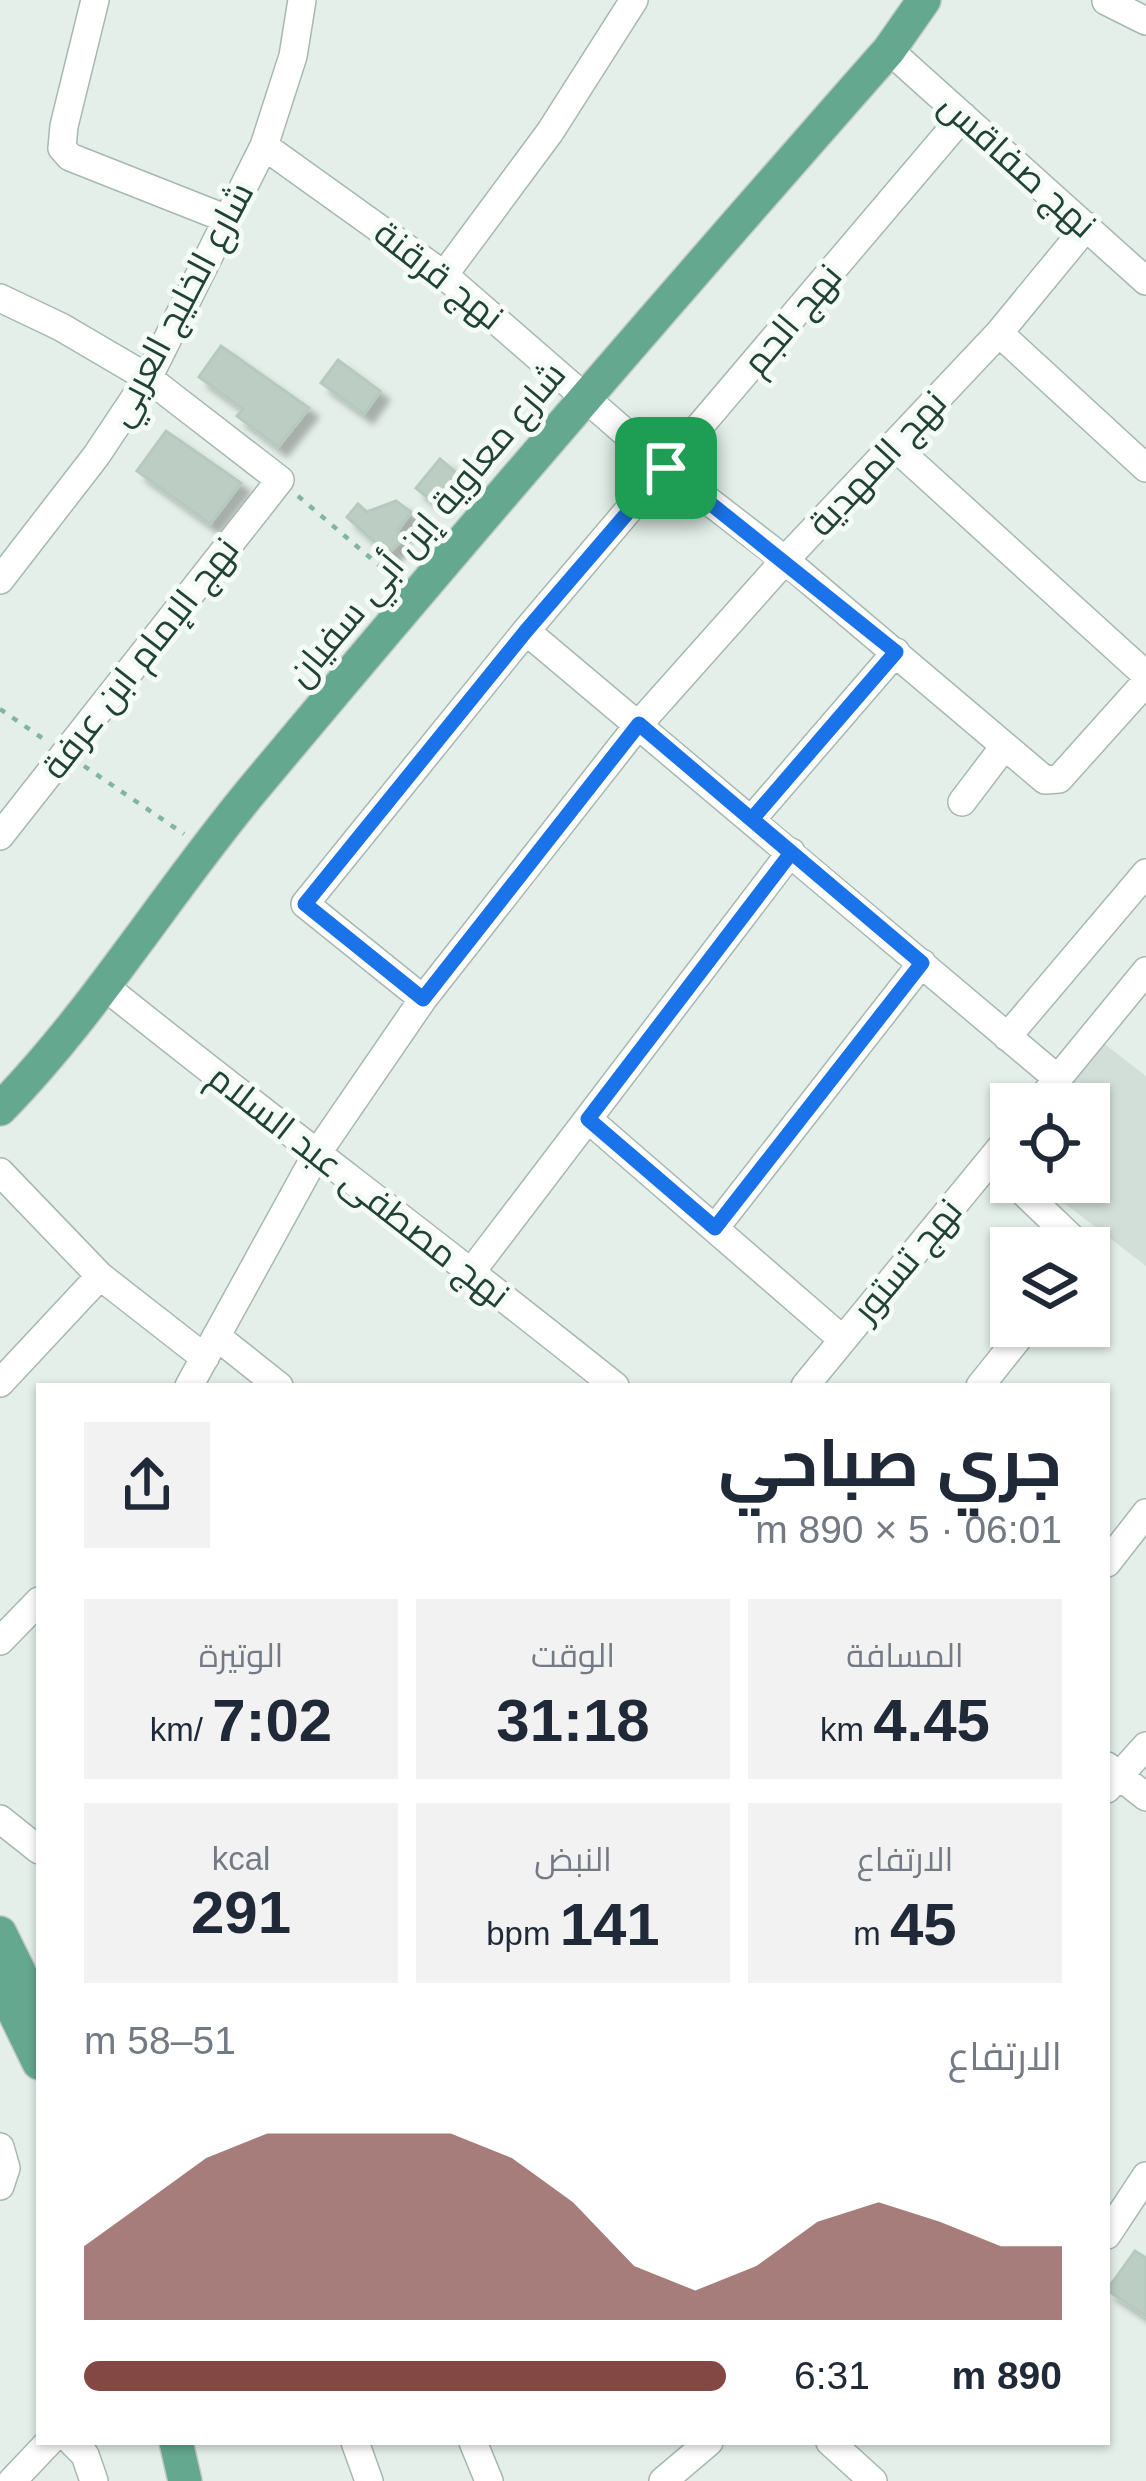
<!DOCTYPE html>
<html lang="ar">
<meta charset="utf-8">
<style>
body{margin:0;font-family:Helvetica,Cairo,sans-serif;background:#f2f2f3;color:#1f2937;direction:rtl;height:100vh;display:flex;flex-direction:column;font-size:45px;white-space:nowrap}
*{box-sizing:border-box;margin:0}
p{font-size:39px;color:#747a83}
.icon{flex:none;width:66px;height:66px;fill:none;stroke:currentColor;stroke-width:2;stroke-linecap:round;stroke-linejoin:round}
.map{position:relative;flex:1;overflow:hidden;direction:ltr}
.side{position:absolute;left:36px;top:1383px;width:1074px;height:1062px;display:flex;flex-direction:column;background:#fff;border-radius:0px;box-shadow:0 3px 9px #0004;direction:rtl}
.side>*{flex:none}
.buttons{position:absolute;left:990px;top:1083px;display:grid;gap:24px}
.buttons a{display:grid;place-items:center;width:120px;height:120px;border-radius:0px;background:#fff;box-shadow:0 3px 9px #0004;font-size:60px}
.pin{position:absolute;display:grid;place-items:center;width:102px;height:102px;color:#fff;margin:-51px;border-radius:24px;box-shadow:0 6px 18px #0006}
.round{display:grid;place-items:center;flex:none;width:126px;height:126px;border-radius:0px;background:#f2f2f3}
.head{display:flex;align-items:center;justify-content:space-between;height:204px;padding:0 48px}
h1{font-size:66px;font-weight:700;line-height:90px}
.figures{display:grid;grid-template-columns:repeat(3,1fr);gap:18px;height:204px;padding:12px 48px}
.figures div{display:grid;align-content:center;border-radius:0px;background:#f2f2f3;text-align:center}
.figures b{font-size:60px;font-weight:700}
.figures small{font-size:33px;font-weight:400}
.figures p{font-size:33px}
.chart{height:336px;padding:24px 48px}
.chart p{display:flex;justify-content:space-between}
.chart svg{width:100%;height:216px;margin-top:12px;fill:#834744;opacity:.7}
ul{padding:0 48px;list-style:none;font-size:39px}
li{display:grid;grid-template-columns:192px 144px 1fr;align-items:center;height:90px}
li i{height:30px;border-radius:15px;background:#834744}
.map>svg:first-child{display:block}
.built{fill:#d2dfd8}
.building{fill:#bccdc4;stroke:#b6c9bf;stroke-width:3;filter:url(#shadow)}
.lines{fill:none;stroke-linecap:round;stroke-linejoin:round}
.minor-casing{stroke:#a6b8b0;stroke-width:30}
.major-casing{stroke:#c1cac7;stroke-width:36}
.path{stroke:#82b5a0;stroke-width:4.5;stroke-dasharray:6 9;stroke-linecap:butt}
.minor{stroke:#fff;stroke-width:27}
.major{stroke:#65a890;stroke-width:33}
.route-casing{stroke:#fff;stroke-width:24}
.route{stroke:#1a73e8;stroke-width:15}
.labels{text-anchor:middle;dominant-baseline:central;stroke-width:10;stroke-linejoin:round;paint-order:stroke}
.street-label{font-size:36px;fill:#214236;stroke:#f5fbf7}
</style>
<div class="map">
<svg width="1146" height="2481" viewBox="0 0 1146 2481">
<defs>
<filter id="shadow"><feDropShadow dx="9" dy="9" stdDeviation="3" flood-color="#0004"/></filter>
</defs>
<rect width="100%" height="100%" fill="#e4efe9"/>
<!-- built -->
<path class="built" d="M1102,1042L1146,1076V1266L1037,1182H1089V1104H1053Z"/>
<!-- building -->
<path class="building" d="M221,346L309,408L278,447L237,416L243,409L199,377Z
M338,360L380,391L364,414L321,383Z
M166,431L241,483L210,524L137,471Z
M440,459L461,477L438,506L416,488Z
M396,501L411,512L398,530L401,541L388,554L347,517L358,504L367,512Z
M1135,2251L1146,2258V2316L1107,2290Z"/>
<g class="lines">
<defs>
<path id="minor" d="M95,0L64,126L62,148L70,157L227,219
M1106,1L1146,21
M889,50L1146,281
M264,146L444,275L666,468L785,560L1045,780L1059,779L1146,682
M444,275L550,132L634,0
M0,298L61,327L148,378L280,480L0,836
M999,333L1146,468
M895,447L1146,675
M0,580L96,456L148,378L264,146L293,56L302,0
M526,631L1058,1079
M962,802L1003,748
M752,819L896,652
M103,985C272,1121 446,1250 615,1386
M423,999L305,904L526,631L963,116
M1007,1037L1146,873
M1037,1104L1146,971
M588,1119L842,1339
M0,1172L100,1276L205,1358
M1013,1182L1082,1248
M715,1228L922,963
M472,1271L791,852
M216,1336L279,1386
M0,1383L100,1276
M189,1386L316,1155L423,999L639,724L785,560L999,333L1087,226
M805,1386L1011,1135
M980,1386L1028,1326
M1107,1563L1146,1513
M0,1641L39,1601
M1107,1766L1146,1797
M1107,1789L1146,1746
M0,1819L39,1850
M0,2147L6,2168L0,2186
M1107,2235L1146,2176
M72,2442L85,2455L94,2481
M355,2442L369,2481
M473,2442L489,2481
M830,2442L873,2481
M12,2481L49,2442
M663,2481L709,2442"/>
<path id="major" d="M0,1109C95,1012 167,892 254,788C462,539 674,294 889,50L924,0
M0,1933L36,2006
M0,1983L39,2063
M176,2442L185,2481"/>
</defs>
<!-- minor casing -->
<use href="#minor" class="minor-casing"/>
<!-- major casing -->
<use href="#major" class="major-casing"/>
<!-- path -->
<path class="path" d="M298,496L394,578
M0,709L45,740
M84,766L184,834"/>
<!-- minor -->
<use href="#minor" class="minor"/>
<!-- major -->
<use href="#major" class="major"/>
</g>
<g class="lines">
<defs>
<path id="route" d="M666,468L526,631L305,904L423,999L639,724L646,730L791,853L588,1119L715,1228L922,963L752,819L896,652L666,468"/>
</defs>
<!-- route casing -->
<use href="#route" class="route-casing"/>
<!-- route -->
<use href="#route" class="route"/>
</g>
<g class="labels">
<!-- street labels -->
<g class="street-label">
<text transform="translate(1018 165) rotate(42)">نهج صفاقس</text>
<text transform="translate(439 275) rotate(38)">نهج قرقنة</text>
<text transform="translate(180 304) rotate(-62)">شارع الخليج العربي</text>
<text transform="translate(792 319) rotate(-50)">نهج الجم</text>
<text transform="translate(877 463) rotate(-47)">نهج المهدية</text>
<text transform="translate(426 524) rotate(-50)">شارع معاوية إبن أبي سفيان</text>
<text transform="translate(140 658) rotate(-52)">نهج الإمام ابن عرفة</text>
<text transform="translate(359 1186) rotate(38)">نهج مصطفى عبد السلام</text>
<text transform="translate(907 1260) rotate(-50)">نهج تستور</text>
</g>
</g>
</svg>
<div class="buttons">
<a><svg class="icon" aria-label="locate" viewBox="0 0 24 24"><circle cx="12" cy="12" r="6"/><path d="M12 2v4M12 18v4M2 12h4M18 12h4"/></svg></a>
<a><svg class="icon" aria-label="layers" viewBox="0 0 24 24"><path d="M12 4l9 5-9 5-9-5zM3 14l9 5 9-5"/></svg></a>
</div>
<div class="pin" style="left:666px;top:468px;background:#1e9e55"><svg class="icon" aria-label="arrive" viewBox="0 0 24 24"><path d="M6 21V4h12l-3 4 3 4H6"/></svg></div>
<section class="side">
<div class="head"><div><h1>جري صباحي</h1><p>06:01 · 5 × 890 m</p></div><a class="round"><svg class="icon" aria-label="share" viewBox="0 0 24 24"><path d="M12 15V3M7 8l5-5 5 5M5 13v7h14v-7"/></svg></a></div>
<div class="figures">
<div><p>المسافة</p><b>4.45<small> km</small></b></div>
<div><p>الوقت</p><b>31:18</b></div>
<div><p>الوتيرة</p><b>7:02<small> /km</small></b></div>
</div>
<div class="figures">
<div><p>الارتفاع</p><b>45<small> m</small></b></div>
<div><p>النبض</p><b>141<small> bpm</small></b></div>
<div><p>kcal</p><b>291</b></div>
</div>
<div class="chart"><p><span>الارتفاع</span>51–58 m</p>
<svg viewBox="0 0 160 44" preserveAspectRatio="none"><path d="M0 44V29L10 20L20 11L30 6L40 6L50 6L60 6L70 11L80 20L90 33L100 38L110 33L120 24L130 20L140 24L150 29L160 29V44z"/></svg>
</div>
<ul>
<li><b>890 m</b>6:31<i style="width:100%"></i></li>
</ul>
</section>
</div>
